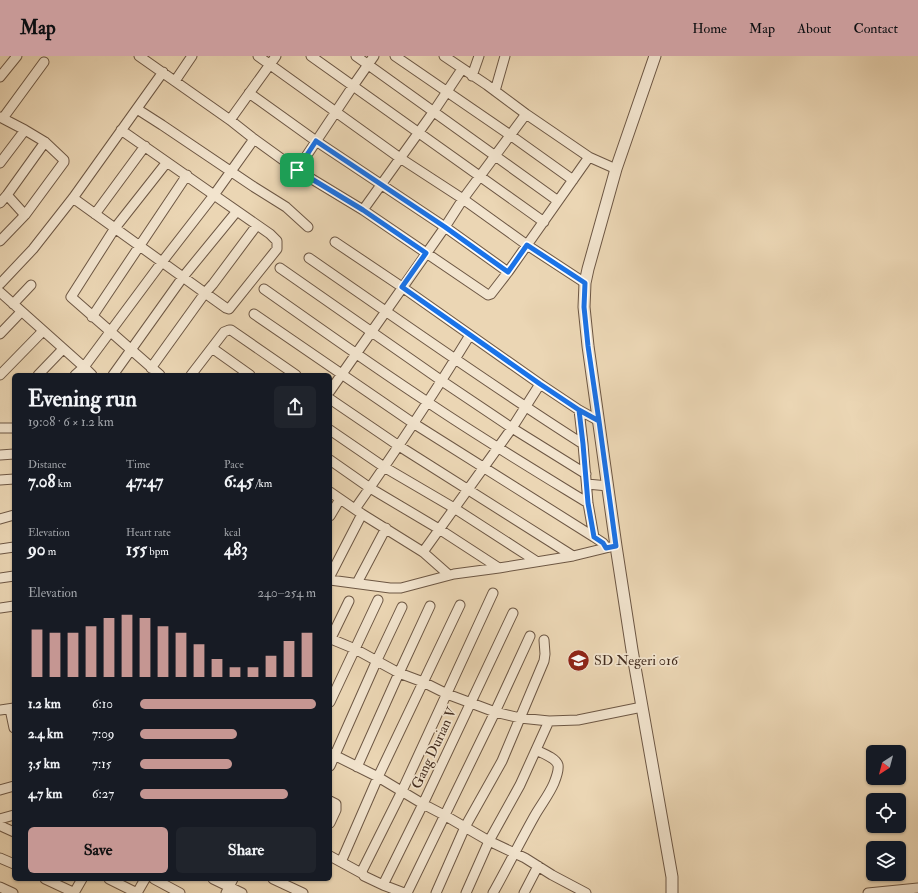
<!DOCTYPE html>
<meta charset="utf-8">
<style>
body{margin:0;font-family:"IM FELL Double Pica",serif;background:#20242c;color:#f1f3f6;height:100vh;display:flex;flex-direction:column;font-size:15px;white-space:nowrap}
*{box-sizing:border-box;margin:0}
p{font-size:13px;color:#9ea1a6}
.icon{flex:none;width:22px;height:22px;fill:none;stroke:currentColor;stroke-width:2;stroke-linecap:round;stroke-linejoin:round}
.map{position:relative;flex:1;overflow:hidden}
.sheet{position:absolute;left:12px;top:317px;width:320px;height:508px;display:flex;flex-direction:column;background:#171b24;border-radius:6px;box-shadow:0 1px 3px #0004}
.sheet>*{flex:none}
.needle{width:26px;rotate:216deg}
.buttons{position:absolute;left:866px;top:689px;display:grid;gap:8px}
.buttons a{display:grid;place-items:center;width:40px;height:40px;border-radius:6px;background:#171b24;box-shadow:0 1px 3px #0004;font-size:20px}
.pin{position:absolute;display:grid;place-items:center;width:34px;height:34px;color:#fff;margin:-17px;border-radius:8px;box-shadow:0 2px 6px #0006}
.round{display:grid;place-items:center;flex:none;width:42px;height:42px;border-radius:6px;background:#20242c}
.summary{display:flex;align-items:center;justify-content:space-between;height:68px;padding:0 16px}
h1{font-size:22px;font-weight:700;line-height:30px}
.figures{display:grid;grid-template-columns:repeat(3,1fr);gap:6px;height:68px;padding:4px 16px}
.figures div{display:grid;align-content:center}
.figures b{font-size:17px;font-weight:700}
.figures small{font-size:11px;font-weight:400}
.figures p{font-size:11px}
.chart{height:112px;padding:8px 16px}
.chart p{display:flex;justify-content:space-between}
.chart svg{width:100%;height:72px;margin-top:4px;stroke:#c59692;stroke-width:6}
.cta{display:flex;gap:8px;margin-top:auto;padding:8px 16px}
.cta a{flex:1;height:46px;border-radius:6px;background:#c59692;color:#111;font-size:16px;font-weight:700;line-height:46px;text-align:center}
.cta a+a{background:#20242c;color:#f1f3f6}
ul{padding:0 16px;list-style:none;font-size:13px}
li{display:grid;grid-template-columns:64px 48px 1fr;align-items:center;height:30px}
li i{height:10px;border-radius:5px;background:#c59692}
header{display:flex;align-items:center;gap:24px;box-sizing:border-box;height:56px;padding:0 20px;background:#c59692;color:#111}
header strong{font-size:19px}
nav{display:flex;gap:22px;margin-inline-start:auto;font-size:14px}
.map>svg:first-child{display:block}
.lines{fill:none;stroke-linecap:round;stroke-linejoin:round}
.minor-casing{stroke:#6d5744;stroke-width:11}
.tertiary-casing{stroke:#6d5744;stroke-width:13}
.minor{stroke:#f2e4ce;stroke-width:9}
.tertiary{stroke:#f2e4ce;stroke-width:11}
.route-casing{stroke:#fff;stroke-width:8}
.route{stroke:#1a73e8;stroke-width:5}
.labels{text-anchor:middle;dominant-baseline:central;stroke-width:3.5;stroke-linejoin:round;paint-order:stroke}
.poi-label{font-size:14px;fill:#432d1f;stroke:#f2e4ce;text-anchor:start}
.street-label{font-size:14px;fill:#432d1f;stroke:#f2e4ce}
</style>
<header>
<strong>Map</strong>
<nav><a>Home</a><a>Map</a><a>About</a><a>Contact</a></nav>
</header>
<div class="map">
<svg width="918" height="837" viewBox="0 0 918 837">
<rect width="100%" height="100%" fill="#ebd6b4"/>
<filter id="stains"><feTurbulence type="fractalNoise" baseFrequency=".005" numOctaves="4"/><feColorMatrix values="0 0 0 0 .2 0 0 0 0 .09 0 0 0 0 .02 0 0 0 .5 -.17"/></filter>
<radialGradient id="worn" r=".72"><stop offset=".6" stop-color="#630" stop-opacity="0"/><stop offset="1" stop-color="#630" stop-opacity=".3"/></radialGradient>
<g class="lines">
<defs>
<path id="minor" d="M139,0L230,64L254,83L297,114L363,154L488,239L491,238L508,216L589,101
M258,0L400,102L463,143L527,189L585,227
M311,0L544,166
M356,0L558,145
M395,0L510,79L573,124
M444,0L487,29L526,58L589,101L616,113
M472,20L479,0
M0,21L17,0
M175,25L192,0
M495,35L505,0
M249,37L316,85L445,171L508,216
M137,53L162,69L254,131L286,151L308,171
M0,61L25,74L45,86L64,104V106L25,159L0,185
M3,62L44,6
M230,64L276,0
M121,74L214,139L254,83
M0,107L25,74
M297,114L353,30L374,0
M7,139L25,159
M73,142L205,237L213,228L257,169
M0,147L7,139L45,86
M363,154L434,55L462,13
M95,158L145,90
M335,186L402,231L540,328L579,354L599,365
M309,202C400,265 490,329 583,388
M280,212L442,325L512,372L586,418
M0,228L33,193L73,142L163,16
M264,233C318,271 371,309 426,345C479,381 534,414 588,447
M0,236L84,311L75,319
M13,248L31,229
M254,258L413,367L594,481L603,487L606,491
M92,261L187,119
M0,278L21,256
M212,292L250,319
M0,319L43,275
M38,319L63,293
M92,319L84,311L162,206L214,139L270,178L277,185V193L229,253L226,252L205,237L151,312
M113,319L183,221L237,155
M160,319L71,241L115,172L167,106
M191,319L224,276L229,274H231L296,319
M330,335L445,171L463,143L526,58
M330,343L399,390L573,500
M579,354L583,388L588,447L594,481
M0,372H14
M330,374L384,411L454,452L536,505
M0,399L14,398
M330,404L370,432L439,473L499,512
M0,424L14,423
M587,428L608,430
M330,436L362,458L423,496L449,519
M355,453C395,396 434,338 470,279
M330,460L340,443
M0,463L14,459
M0,493L14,491
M423,496L512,372L540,328
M330,520L362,458
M0,522L14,520
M330,524L390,532H401L454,518L499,512L573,500L610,491
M357,527L386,472
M0,552L14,550
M331,583L355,593L399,617L423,626L447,638L495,656L520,662L549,665L578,664L642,651
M330,584L349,545
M330,646L378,544
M10,653L14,672
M0,654L14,652
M330,697L378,721L423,748L444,759L489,785L525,802L552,819L586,837
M330,710L377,604L402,551
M357,711L399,617L430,550
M0,734L14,730
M330,745L336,748V754L330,767
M0,763L14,759
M0,768L3,771L14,776
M330,800L363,818L364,820L383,829L404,837
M0,802L14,808
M341,806L378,721L460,549
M363,818L362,815L402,735L493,537
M45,823L75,837
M109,823L137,837L145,823
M154,823L180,837
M213,823L242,837
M273,823L303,837
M383,829L423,748L513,557
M0,831L13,837
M74,837L82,823
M226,837L233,823
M407,837L495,656L530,580
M436,837L465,771L502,705L544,605L545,598L544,584
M466,837L489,785L520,729L549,665
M493,837C507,812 520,786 534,761C540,750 549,739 554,727C556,722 559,714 558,709C556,702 542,697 536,694
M524,837L538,810
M868,837L918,832"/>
<path id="tertiary" d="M655,0L616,113L588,213L585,227L584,251L588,290L616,490L632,594L672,821V837"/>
</defs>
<!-- minor casing -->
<use href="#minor" class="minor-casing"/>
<!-- tertiary casing -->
<use href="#tertiary" class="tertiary-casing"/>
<!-- minor -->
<use href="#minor" class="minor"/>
<!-- tertiary -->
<use href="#tertiary" class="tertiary"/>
</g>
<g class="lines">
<defs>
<path id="route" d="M297,114L363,154L426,197L402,231L540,328L579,354L599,365L616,490L606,492L603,487L594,481L588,447L583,388L579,354L599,365L588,290L584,251L585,227L527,189L508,216L445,171L316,85L297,114"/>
</defs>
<!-- route casing -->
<use href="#route" class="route-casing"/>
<!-- route -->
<use href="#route" class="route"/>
</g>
<!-- icons -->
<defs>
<symbol id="school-disc" viewBox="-11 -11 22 22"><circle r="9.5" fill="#8f2418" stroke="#f2e4ce"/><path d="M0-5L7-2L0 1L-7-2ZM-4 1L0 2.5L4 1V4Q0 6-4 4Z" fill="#fff"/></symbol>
</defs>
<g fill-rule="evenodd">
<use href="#school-disc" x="566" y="592" width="25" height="25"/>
</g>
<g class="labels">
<!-- poi labels -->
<g class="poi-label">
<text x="594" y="604">SD Negeri 016</text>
</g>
<!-- street labels -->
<g class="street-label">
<text transform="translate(434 692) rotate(-65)">Gang Durian V</text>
</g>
</g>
<rect width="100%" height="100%" filter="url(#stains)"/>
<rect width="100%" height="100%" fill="url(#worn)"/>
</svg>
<div class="buttons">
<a><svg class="needle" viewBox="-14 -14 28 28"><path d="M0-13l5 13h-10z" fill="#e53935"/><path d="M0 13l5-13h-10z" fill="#9ea1a6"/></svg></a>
<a><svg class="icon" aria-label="locate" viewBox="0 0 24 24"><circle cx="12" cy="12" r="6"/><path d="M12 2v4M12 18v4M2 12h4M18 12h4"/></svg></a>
<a><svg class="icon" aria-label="layers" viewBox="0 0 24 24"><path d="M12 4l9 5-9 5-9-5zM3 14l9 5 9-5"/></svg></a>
</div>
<div class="pin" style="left:297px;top:114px;background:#1e9e55"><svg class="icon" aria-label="arrive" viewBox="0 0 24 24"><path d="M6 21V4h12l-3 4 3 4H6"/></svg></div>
<section class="sheet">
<div class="summary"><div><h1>Evening run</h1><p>19:08 · 6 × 1.2 km</p></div><a class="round"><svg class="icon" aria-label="share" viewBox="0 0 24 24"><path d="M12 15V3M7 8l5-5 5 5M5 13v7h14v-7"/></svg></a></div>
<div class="figures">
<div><p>Distance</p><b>7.08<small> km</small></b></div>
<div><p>Time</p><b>47:47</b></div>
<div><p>Pace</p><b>6:45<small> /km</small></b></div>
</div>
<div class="figures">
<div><p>Elevation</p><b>90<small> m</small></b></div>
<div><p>Heart rate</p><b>155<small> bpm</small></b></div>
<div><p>kcal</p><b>483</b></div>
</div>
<div class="chart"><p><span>Elevation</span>240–254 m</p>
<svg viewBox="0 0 160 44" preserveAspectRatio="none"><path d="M5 44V15M15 44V17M25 44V17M35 44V13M45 44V8M55 44V6M65 44V8M75 44V13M85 44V17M95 44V24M105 44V33M115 44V38M125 44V38M135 44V31M145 44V22M155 44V17"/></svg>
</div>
<ul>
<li><b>1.2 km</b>6:10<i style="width:100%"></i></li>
<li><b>2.4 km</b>7:09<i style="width:55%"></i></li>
<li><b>3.5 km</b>7:15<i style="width:52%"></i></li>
<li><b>4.7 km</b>6:27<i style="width:84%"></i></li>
</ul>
<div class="cta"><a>Save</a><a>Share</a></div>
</section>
</div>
